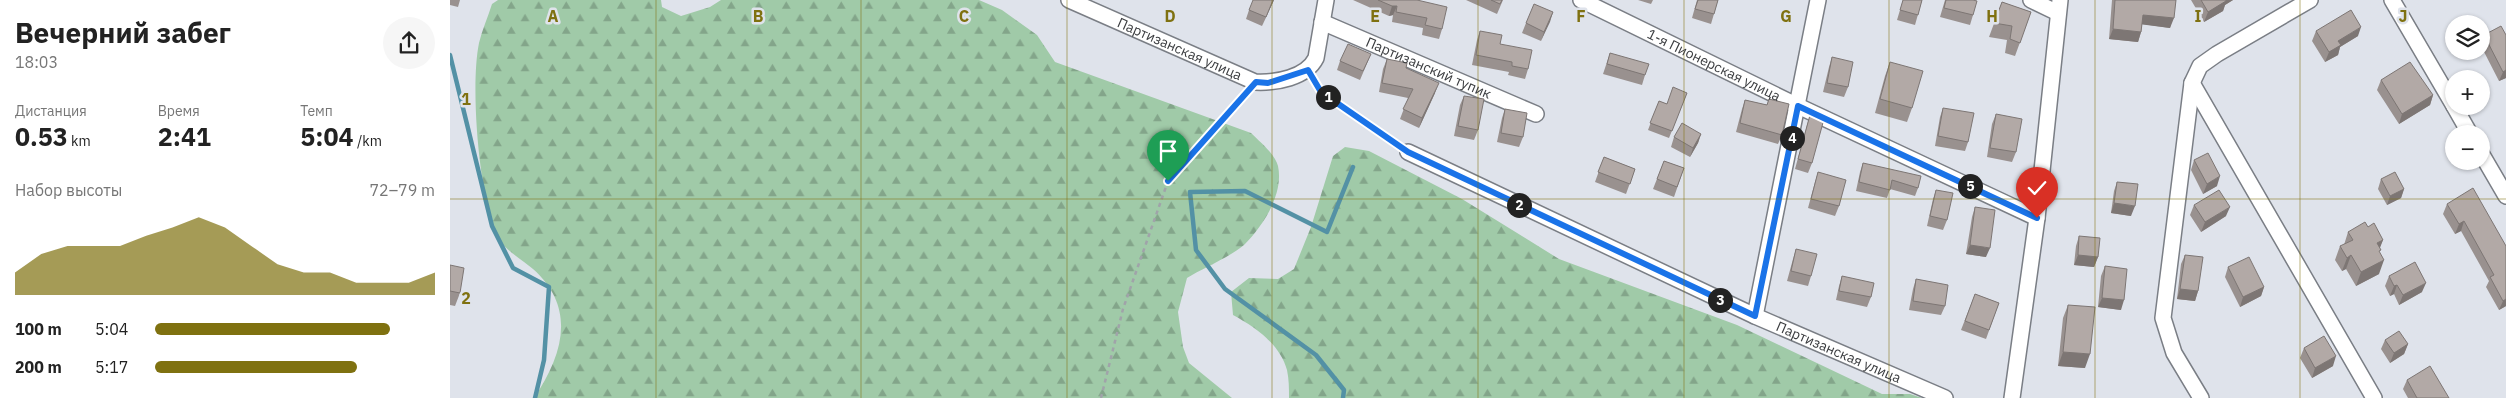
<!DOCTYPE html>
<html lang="ru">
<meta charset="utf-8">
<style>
body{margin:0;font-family:"IBM Plex Sans",sans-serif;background:#f6f6f6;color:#222;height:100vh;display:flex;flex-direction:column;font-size:19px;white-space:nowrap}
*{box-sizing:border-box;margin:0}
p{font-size:16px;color:#767676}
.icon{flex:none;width:28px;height:28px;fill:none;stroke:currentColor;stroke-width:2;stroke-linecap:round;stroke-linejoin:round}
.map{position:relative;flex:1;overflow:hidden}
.panel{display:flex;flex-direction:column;background:#fff;width:450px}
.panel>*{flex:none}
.buttons{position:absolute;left:1995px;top:15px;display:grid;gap:10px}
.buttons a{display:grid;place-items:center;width:45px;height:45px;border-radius:50%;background:#fff;box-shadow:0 1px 4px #0004;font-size:25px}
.pin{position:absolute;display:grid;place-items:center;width:42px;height:42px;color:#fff;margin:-51px -21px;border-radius:50% 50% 50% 0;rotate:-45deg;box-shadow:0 0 5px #0007}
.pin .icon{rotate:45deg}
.km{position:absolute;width:25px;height:25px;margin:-12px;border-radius:50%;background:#222;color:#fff;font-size:14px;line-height:25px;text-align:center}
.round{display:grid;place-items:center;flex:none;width:52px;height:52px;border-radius:26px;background:#f6f6f6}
.overview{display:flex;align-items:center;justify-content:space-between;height:85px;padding:0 15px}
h1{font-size:28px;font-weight:800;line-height:38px}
.figures{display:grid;grid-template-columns:repeat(3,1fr);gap:8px;height:85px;padding:5px 15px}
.figures div{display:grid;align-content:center}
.figures b{font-size:25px;font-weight:800}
.figures small{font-size:14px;font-weight:400}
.figures p{font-size:14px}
.chart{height:140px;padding:10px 15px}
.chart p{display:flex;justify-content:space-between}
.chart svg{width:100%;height:90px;margin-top:5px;fill:#7f7110;opacity:.7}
ul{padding:0 15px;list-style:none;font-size:16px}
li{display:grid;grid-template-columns:80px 60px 1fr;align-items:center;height:38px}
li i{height:12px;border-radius:6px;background:#7f7110}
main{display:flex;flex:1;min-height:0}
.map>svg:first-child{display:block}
.forest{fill:url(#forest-firs)}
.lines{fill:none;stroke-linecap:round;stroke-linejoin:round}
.stream{stroke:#5391a5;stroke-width:4.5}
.minor-casing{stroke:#7a7e85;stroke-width:18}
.path{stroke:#a0a3a9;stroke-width:2.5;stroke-dasharray:4 4;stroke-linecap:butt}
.minor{stroke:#fff;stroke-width:15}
.wall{fill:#99918f}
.shaded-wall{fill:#7d7674}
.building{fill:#b2a9a6;stroke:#7d7674}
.route-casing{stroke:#fff;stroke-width:10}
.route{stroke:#1a73e8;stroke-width:6}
.grid{fill:none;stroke:#7f7110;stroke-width:1;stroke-opacity:0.55}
.labels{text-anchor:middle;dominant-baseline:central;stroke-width:5;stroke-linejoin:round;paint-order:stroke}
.street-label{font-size:14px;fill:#3a3c3f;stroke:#dfe3eb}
.grid-label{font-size:16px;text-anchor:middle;font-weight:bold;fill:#7f7110;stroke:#dfe3eb;stroke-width:5;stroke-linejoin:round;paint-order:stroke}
</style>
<main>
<section class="panel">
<div class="overview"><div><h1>Вечерний забег</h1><p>18:03</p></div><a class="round"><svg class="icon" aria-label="share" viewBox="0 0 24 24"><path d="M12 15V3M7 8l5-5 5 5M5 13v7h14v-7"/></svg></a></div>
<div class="figures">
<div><p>Дистанция</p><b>0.53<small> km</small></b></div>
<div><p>Время</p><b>2:41</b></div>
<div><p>Темп</p><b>5:04<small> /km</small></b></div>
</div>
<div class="chart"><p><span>Набор высоты</span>72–79 m</p>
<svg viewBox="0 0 160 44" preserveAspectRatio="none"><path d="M0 44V33L10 24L20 20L30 20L40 20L50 15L60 11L70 6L80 11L90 20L100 29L110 33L120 33L130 38L140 38L150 38L160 33V44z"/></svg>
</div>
<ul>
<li><b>100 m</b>5:04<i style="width:84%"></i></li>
<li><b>200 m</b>5:17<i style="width:72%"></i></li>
</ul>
</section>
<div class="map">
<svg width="2056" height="398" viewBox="0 0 2056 398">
<defs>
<pattern id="forest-firs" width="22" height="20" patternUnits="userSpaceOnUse" patternTransform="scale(1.25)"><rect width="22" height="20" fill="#a0caa8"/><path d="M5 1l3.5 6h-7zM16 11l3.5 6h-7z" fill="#83a58a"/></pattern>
</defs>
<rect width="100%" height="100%" fill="#dfe3eb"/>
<!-- forest -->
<path class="forest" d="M48,0H211L212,7L231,16L260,7L271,0H529L552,10L587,35L605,62L801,133C810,142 825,154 828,166C834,194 813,226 794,245C780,257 753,268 737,278L728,312L733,347L739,363L782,398H84C113,355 127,308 83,269C71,259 50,247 45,232C29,191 20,87 29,43C32,30 38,17 42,4Z
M895,147L919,151L1012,199L1109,259L1287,325L1432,394H1460L1472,398H839C839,389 839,379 837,370C830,344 805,327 783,315L781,292L799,278L828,279L844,269L861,227L883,156Z"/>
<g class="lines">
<!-- stream -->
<path class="stream" d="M0,55L42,226L63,268L99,287L94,360L85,398
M893,398L894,390L866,355L775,289L746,250L740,192L795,191L877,232L903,167"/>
<defs>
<g id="minor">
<path id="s1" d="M619,0L805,82C826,83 856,78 866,58L876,0"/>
<path id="s2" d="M1131,0L1348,106L1587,218"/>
<path d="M1581,0L1608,13"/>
<path d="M1942,0L2004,106"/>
<path id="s3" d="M872,22L1086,114"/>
<path d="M1742,83L1924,398"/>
<path d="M2004,106L2020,134"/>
<path id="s4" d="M958,152L1305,316L1495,398"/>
<path d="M2031,153L2056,196"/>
<path d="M1305,316L1368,0"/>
<path d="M1562,398L1587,218L1610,0"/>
<path d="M1751,398L1724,353L1713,318L1742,83L1750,66L1767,54L1860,0"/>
</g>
</defs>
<!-- minor casing -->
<use href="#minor" class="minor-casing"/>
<!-- path -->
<path class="path" d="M865,82L871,92L947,145
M651,398L673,309L718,181L796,93"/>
<!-- minor -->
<use href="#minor" class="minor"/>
</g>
<!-- wall -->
<path class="wall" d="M0,0H10L8,7L0,5Z
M824,0L812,26L796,19L799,10Z
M903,0H967L992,29L989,39L972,35L973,28L942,22L943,15L939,16Z
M1016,0H1053L1047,14Z
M1188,0H1203L1201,4Z
M1247,0H1268L1261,24L1242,18Z
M1453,0H1472L1465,25L1447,20Z
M1495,0H1523V15L1520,25L1490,17Z
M1662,0H1726L1720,28L1692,24L1691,32L1688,42L1659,39Z
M1741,0H1783L1775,5L1773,11L1754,22Z
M1552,2L1581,12L1565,56L1555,53L1557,40L1539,37Z
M1103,12L1091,41L1072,33L1076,23Z
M1030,31L1050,44L1078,69L1075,79L1058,75L1059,72L1022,65L1027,40Z
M1866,31L1908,36L1890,47L1888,55L1875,62L1862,41Z
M2034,35H2056V78L2049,81L2031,46V41Z
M1160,53L1195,75L1192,85L1153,74Z
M921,54L910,80L887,70L890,61Z
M1382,57L1398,87L1394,97L1373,92L1379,67Z
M937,59L956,68L985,93L969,128L950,119L958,98L929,92L933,69Z
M1440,62L1462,108L1457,122L1425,113L1435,76Z
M1931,80L1983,95L1980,105L1949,124L1927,90Z
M1237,93L1219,138L1198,130L1209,101L1217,104Z
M1014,96L1028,130L1024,140L1004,136L1010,105Z
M1319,99L1332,135L1328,144L1286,132L1292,109L1295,100L1317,105Z
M1493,108L1518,142L1515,151L1485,146L1490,117Z
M1055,109L1073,137L1069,147L1047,142L1052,118Z
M1546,114L1566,152L1562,162L1537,157L1542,124Z
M1360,115L1362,163L1358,173L1345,169L1357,125Z
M1251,134L1248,143L1240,157L1221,147L1224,137Z
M1154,157L1185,169L1176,194L1145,182Z
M1744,160L1767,186L1753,194L1741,170Z
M1214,161L1234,168L1224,197L1203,189Z
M1413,163L1468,188L1465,196L1440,189L1437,198L1406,191L1410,172Z
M1368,172L1389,206L1385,216L1358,208L1365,182Z
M1931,179L1954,189L1951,198L1937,205L1928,189Z
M1667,182L1681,216L1661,213L1664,191Z
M1486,190L1497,220L1493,230L1477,226L1483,199Z
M1997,204L2056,246V306L2049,310L2036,287L2039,281L2011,231L2005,234L1993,214Z
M1744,205L1776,216L1751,232L1740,215Z
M1525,207L1536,257L1516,254L1522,217Z
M1918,227L1933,240L1929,248V274L1906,286L1896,269L1892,271L1885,260L1890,246L1894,245L1898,232Z
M1629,236L1648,257L1644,267L1624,265L1626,246Z
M1346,249L1361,276L1358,286L1337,281L1343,259Z
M1735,255L1748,291L1745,301L1727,299L1731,264Z
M0,265L10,293L5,306L0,305Z
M1655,266L1671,310L1648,307L1651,276Z
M1778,267L1814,287L1811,296L1790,307L1775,277Z
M1392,276L1421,297L1417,307L1386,300L1389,286Z
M1939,276L1972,292L1949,305L1944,294L1940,296L1935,286Z
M1466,279L1495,306L1491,315L1459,310L1463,289Z
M1525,294L1549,303L1536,339L1511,330Z
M1618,305L1635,368L1608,366L1613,318Z
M1935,340L1958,344L1954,354L1940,363L1931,349Z
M1854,348L1883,366L1862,378L1850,358Z
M1957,380L1999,398H1958L1953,389Z"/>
<!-- shaded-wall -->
<path class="shaded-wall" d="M823,0H824L812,26L816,17Z
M1773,0H1783L1775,5L1773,11L1754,22L1758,12Z
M942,6H947L943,15L939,16Z
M1103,12L1100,22L1091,41L1094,32Z
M1693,15L1724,18L1720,28L1689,24Z
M1911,27L1908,36L1890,47L1888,55L1875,62L1879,52L1888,41Z
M1663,29L1691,32L1688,42L1659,39Z
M2056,70V78L2049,81L2053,72Z
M989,83L985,93L969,128L972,118Z
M1983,95L1980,105L1949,124L1952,114Z
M1251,134L1248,143L1240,157L1243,148Z
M1770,176L1767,186L1753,194L1757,184Z
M1954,189L1951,198L1937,205L1940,196Z
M1664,203L1685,206L1681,216L1661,213Z
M1780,207L1776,216L1751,232L1755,222Z
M2014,221L2011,231L2005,234L2009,224Z
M1933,240L1928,253L1927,243Z
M1520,245L1540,248L1536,257L1516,254Z
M1628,255L1648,257L1644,267L1624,265Z
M1901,255L1896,269L1892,271L1897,258Z
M1934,260L1929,274L1906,286L1911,272Z
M1976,283L1972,292L1949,305L1953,295Z
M1947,285L1944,294L1940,296L1944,286Z
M1814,287L1811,296L1790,307L1793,297Z
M1730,289L1748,291L1745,301L1727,299Z
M1652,298L1674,300L1671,310L1648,307Z
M2056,299V306L2049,310L2053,301Z
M1958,344L1954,354L1940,363L1944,353Z
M1613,352L1640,354L1635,368L1608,366Z
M1886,356L1883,366L1862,378L1865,368Z"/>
<!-- building -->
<path class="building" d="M803,0H823L816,17L799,10Z
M928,0H967L997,7L992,29L975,25L977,18L946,12L947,6H942Z
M1041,0H1052L1050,4Z
M1248,0H1268L1264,14L1245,9Z
M1453,0H1472L1468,15L1450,10Z
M1496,0H1523L1527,1L1523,15L1494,8Z
M1665,0H1726L1724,18L1693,15L1691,32L1663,29Z
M1751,0H1776V1L1758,12Z
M1552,2L1581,12L1570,43L1560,39L1562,26L1544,23Z
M1084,4L1103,12L1094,32L1076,23Z
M1901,10L1911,27L1888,41L1891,45L1879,52L1866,31Z
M2051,26L2056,35V70L2053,72L2034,35Z
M1030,31L1052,35L1050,44L1082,50L1078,69L1062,66V62L1026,55Z
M898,44L921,54L913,71L890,61Z
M1160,53L1199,64L1195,75L1157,64Z
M1382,57L1403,62L1398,87L1377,83Z
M937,59L957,63L956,68L989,83L972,118L953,109L963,89L932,83Z
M1440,62L1473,71L1462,108L1430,99Z
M1960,62L1983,95L1952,114L1931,80Z
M1223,87L1237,93L1222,131L1200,123L1209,101L1217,104Z
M1014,96L1034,99L1028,130L1008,126Z
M1319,99L1339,104L1332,135L1290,123L1295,100L1317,105Z
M1493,108L1524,113L1518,142L1488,136Z
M1055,109L1077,113L1073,137L1051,133Z
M1546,114L1572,119L1566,152L1540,148Z
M1360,115L1374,119L1362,163L1348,159Z
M1232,123L1251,134L1243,148L1224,137Z
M1758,153L1770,176L1757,184L1744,160Z
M1154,157L1185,169L1180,184L1148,172Z
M1214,161L1234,168L1227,187L1207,179Z
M1413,163L1471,176L1468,188L1442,180L1440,190L1409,182Z
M1368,172L1396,180L1389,206L1361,199Z
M1945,172L1954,189L1940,196L1931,179Z
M1667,182L1688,184L1685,206L1664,203Z
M2023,188L2056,246V299L2053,301L2040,277L2044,275L2014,221L2009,224L1997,204Z
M1486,190L1503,193L1497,220L1480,216Z
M1769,190L1780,207L1755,222L1744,205Z
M1525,207L1545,210L1540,248L1520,245Z
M1915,222L1918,227L1924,223L1933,240L1927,243L1931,250L1929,251L1934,260L1911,272L1901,255L1897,258L1890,246L1903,240L1898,232Z
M1629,236L1650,238L1648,257L1628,255Z
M1346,249L1367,254L1361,276L1341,271Z
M1735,255L1753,257L1748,291L1730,289Z
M1799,257L1814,287L1793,297L1778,267Z
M1965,262L1976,283L1953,295L1947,285L1944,286L1939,276Z
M0,265L14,268L10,293L0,291Z
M1655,266L1677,269L1674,300L1652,298Z
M1392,276L1424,283L1421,297L1389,291Z
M1466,279L1498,285L1495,306L1463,301Z
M1525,294L1549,303L1539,330L1515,321Z
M1618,305L1645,307L1640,354L1613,352Z
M1949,331L1958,344L1944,353L1935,340Z
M1874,336L1886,356L1865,368L1854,348Z
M1980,366L1999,398H1967L1957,380Z"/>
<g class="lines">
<defs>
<path id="route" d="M718,181L806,82L818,83L858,70L871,92L958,152L1305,316L1348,106L1587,218"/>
</defs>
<!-- route casing -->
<use href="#route" class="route-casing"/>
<!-- route -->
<use href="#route" class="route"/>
</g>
<!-- grid -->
<path class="grid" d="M206,0V398M411,0V398M617,0V398M822,0V398M1028,0V398M1234,0V398M1439,0V398M1645,0V398M1850,0V398M0,199H2056"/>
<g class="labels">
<!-- street labels -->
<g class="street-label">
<text stroke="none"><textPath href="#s1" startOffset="121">Партизанская улица</textPath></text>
<text stroke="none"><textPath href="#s2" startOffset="148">1-я Пионерская улица</textPath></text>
<text stroke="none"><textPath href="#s3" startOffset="116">Партизанский тупик</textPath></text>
<text stroke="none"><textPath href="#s4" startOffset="475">Партизанская улица</textPath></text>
</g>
</g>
<g class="grid-label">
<text x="103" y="22">A</text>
<text x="308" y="22">B</text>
<text x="514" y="22">C</text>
<text x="720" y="22">D</text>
<text x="925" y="22">E</text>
<text x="1131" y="22">F</text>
<text x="1336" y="22">G</text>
<text x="1542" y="22">H</text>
<text x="1748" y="22">I</text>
<text x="1953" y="22">J</text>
<text x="16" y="105">1</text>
<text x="16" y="304">2</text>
</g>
</svg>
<div class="buttons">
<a><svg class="icon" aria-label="layers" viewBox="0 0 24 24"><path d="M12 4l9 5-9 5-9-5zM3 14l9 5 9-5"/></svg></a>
<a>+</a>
<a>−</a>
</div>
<div class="pin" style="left:718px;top:181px;background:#1e9e55"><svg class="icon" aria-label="arrive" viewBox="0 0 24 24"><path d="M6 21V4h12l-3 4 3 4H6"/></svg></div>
<div class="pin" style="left:1587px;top:218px;background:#d93025"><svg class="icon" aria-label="check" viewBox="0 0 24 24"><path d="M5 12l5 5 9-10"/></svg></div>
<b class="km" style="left:878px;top:97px">1</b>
<b class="km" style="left:1069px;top:205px">2</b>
<b class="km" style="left:1270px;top:300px">3</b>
<b class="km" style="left:1342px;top:138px">4</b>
<b class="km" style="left:1520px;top:186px">5</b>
</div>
</main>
